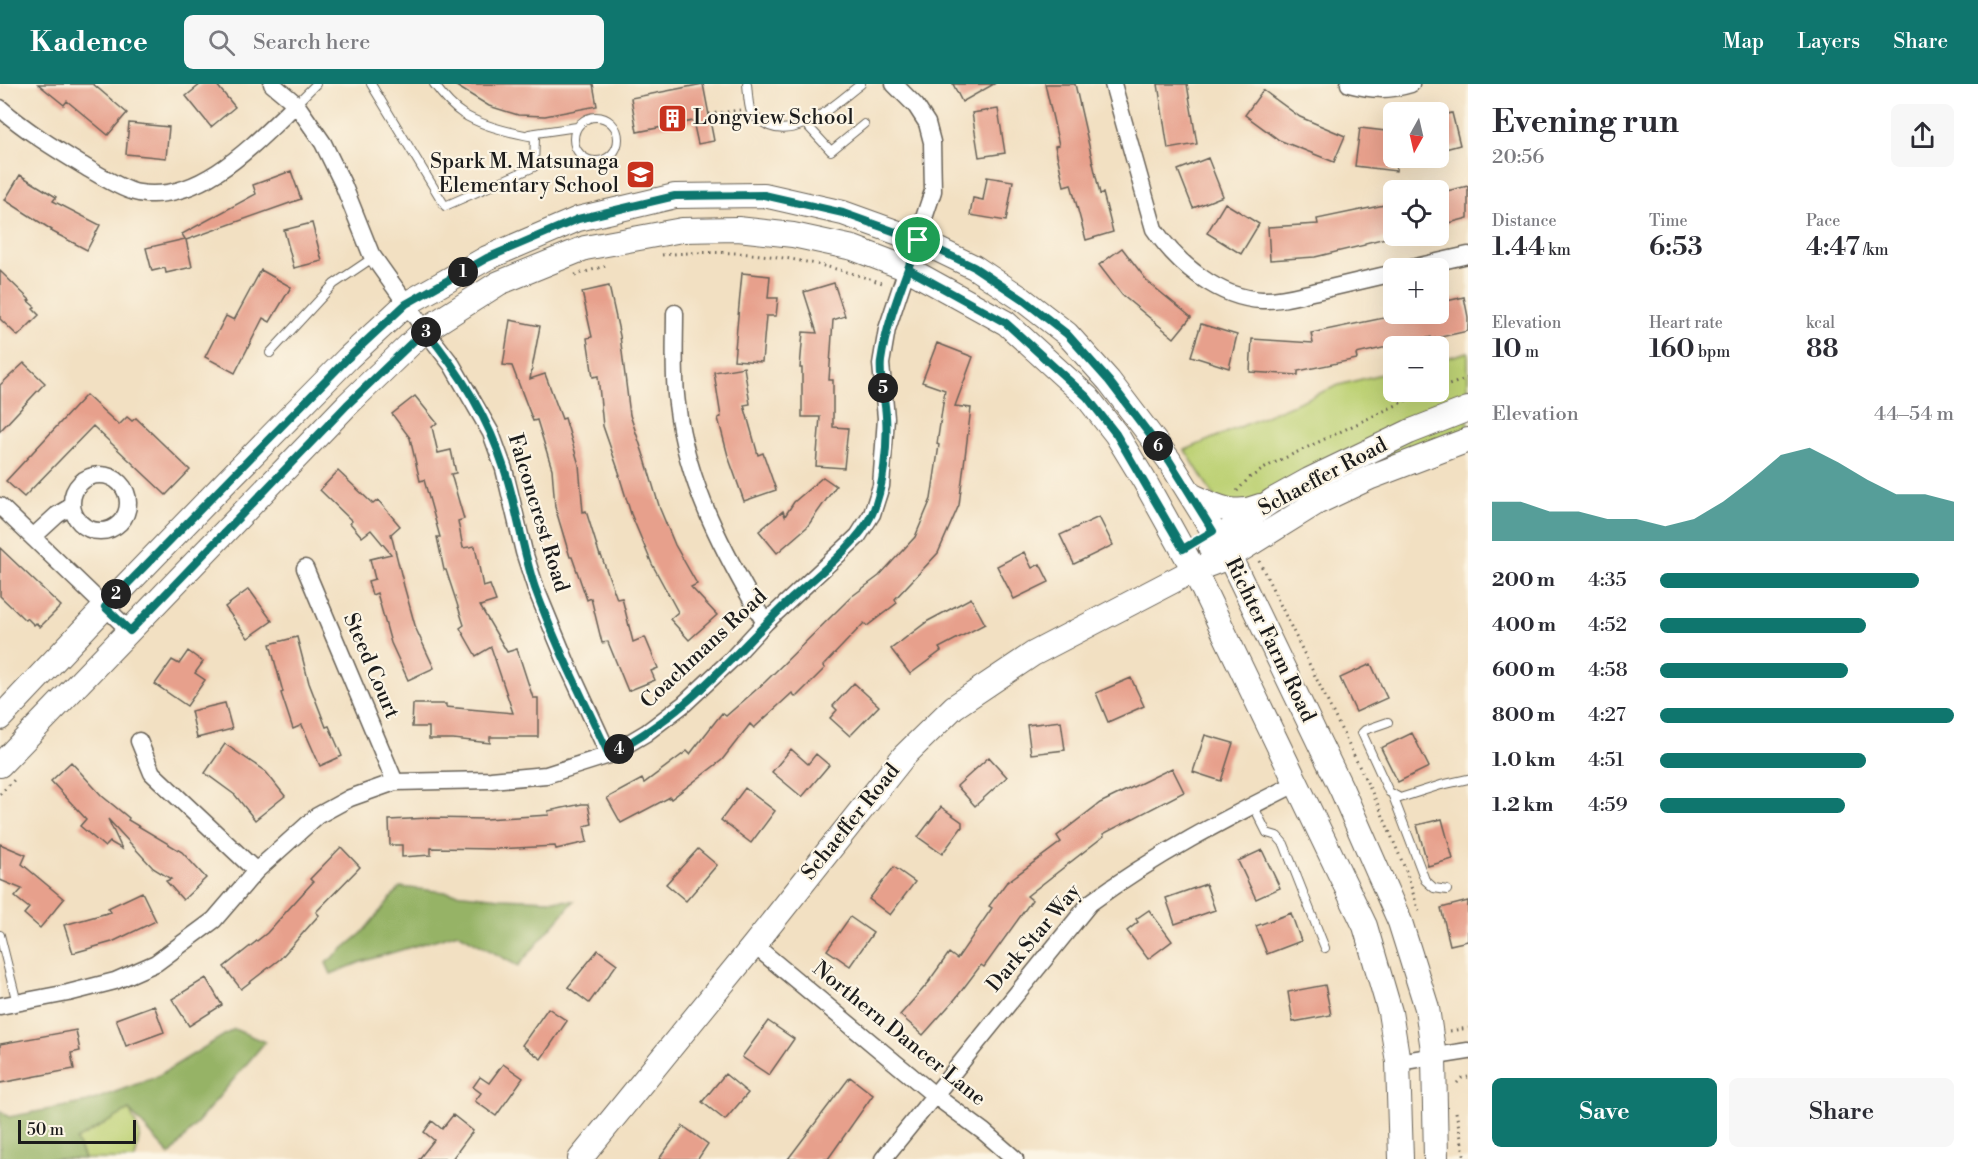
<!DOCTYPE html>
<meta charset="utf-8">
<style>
body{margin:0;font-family:"Libre Bodoni",serif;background:#f7f7f7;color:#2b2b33;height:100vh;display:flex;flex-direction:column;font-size:22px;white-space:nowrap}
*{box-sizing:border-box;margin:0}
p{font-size:20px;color:#7c7c81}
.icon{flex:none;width:33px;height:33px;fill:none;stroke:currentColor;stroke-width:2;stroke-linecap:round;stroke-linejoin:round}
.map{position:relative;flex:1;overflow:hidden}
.panel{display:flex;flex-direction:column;background:#fff;width:510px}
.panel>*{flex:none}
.needle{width:39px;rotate:188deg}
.tools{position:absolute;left:1383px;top:18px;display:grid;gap:12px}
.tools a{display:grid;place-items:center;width:66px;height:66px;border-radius:9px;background:#fff;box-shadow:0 6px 24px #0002;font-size:30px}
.scale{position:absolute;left:18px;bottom:15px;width:118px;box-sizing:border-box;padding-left:6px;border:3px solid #1c1c1c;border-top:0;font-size:16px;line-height:21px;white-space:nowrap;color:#1c1c1c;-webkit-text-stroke:4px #fcf5e5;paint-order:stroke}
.pin{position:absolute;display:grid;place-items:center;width:51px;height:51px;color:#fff;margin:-26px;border:3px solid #fff;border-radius:50%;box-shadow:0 2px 6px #0007}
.km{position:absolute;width:30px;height:30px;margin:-15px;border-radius:50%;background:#222;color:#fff;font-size:16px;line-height:30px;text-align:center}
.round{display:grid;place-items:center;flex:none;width:63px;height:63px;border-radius:9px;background:#f7f7f7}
.headline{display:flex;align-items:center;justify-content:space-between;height:102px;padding:0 24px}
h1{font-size:33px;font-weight:600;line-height:45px}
.stats{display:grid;grid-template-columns:repeat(3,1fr);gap:9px;height:102px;padding:6px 24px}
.stats div{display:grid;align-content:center}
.stats b{font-size:26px;font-weight:600}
.stats small{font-size:16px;font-weight:400}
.stats p{font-size:16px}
.chart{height:168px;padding:12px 24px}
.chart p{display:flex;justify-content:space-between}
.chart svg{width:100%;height:108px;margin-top:6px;fill:#0f766e;opacity:.7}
.cta{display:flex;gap:12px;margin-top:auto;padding:12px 24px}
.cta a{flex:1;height:69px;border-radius:9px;background:#0f766e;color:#fff;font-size:24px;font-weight:600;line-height:69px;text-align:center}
.cta a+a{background:#f7f7f7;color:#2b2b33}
ul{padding:0 24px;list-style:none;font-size:20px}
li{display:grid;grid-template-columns:96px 72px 1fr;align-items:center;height:45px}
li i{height:15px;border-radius:8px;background:#0f766e}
header{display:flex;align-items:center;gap:36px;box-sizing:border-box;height:84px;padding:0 30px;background:#0f766e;color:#fff}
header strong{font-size:28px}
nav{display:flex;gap:33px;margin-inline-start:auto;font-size:21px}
.search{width:420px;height:54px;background:#f7f7f7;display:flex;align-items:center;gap:15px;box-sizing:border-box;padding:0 21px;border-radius:9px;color:#7c7c81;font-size:22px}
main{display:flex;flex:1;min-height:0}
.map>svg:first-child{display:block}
.green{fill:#bdd174;stroke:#6c7648;stroke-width:1.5}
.forest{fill:#96b366;stroke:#596841;stroke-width:1.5}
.building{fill:#e7a08c}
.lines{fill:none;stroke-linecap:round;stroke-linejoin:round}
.lane-casing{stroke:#676156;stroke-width:10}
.street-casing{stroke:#676156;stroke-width:19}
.secondary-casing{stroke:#676156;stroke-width:26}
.path{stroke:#676156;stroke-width:3;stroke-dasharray:1.5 4.5;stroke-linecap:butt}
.lane{stroke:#fff;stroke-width:8}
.street{stroke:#fff;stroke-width:16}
.secondary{stroke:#fff;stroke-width:24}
.route-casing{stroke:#fff;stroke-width:12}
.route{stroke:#0f766e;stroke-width:8}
.labels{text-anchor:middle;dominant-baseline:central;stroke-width:4.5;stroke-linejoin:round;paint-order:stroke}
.poi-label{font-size:21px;fill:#1c1c1c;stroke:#fcf5e5;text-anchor:start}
.street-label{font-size:21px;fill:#1c1c1c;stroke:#fcf5e5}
</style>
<header>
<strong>Kadence</strong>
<div class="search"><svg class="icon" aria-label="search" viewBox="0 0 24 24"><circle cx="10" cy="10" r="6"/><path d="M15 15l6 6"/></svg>Search here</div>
<nav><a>Map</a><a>Layers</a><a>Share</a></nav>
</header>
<main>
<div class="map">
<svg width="1468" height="1075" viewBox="0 0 1468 1075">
<rect width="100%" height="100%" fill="#fcf5e5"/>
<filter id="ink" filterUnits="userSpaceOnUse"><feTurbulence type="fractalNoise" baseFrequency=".0167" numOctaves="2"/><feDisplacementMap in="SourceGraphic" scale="12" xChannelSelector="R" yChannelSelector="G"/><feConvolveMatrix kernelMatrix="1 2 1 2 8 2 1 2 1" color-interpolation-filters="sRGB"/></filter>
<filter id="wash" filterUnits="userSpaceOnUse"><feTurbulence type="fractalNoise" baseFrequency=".008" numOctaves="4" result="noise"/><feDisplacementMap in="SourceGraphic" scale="24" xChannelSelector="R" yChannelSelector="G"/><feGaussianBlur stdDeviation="1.35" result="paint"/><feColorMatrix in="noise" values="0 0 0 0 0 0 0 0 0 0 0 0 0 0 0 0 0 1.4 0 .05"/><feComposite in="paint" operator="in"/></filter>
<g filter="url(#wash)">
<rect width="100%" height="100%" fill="#f2e0c2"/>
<!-- green -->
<path class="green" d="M1468,268V351L1368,382L1329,398L1224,428L1185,366L1339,301L1393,287L1394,308H1438L1439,276Z
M129,1025L140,1050L135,1075H84L76,1056Z"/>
<!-- forest -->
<path class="forest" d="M400,803L500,814L574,817L518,882L458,849L361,878L331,890L326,879L362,849Z
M234,945L265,958L170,1071L129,1026L76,1056L84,1075H0V1027L9,1033L88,1018L156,993Z"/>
<g id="blocks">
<!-- building -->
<path class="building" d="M38,0H93L127,29L108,51L67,17L64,21Z
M201,0H216L235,23L211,43L186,12Z
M453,0H593L597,22L545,32L518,31L489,22Z
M703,0L714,57L698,60L693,37L637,48L631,14Z
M953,0H994L962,18Z
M1045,0H1075L1100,110L1103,109L1113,148L1086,156L1071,100L1064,102L1055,62L1059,61Z
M1158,0H1187L1197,60L1168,65Z
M1263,6L1300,33L1345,52L1334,78L1279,56L1245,31Z
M998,25L1005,69L979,73L972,29Z
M1452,29L1460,61L1438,67V32Z
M129,39L169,43L166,74L126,70Z
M1360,44L1394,48V74H1397L1396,87L1355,82Z
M1208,74L1223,112L1193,124L1178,86Z
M291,87L301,115L186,156L192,183L166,189L165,184L152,187L146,164L185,155L182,150L256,110L253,101Z
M20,91L56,113L53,117L100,141L87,166L51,147L52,146L5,116Z
M987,93L1013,97L1006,137L970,131L973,114L983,116Z
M1468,102V134L1438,142V109Z
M1225,119L1259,140L1241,170L1207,149Z
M1394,119V152L1365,159V161L1315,173L1270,176L1268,143L1318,140L1317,135Z
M312,139L322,177L294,184L284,146Z
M1122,164L1148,198L1191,233L1174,254L1122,211L1099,181Z
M261,186L291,203L270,238L263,234L235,289L205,273L226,232L234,236Z
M0,187L30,216L28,217L35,223L33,225L39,231L18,252L0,235Z
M742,189L770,192L768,214H778L776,232H766L762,278L734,276Z
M834,199L845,232L833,236L829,296H833V343L848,344L844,384L816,382L820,333H802V284H800L803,248L817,249L804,208Z
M609,202L620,252L630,331L645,375L660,425L675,461L697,500L691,503L717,531L689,556L670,535L678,528L652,480L631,430L619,391H620L603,342L598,292L593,293L587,254L592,253L582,208Z
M1464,213L1468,233V247L1432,255L1431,253L1356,270L1357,275L1298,287V291L1250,288L1252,255L1313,259L1311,249L1403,230H1438V219Z
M510,236L540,242L530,295L545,290L562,335L565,334L579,381L583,428L586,427L600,472L601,471L617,515L622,514L633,558L645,553L658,584L651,587L655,596L628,607L608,558L602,559L591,514L587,516L572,473H570L555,423L552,385L537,336L533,337L512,282L503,281Z
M1201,240L1237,251L1229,284L1191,272Z
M937,259L973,273L955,322L971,324L959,421L938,469L895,515L897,519L867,542L864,539L823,582L825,584L796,613L792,609L754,644L750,640L722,676L671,715L670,713L621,739L607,714L642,695L644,699L687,667L690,670L722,629L726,632L765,598L851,513L879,492L915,453L931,415L939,361L937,360L945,306L922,298Z
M24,279L45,299L0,347V301Z
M744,283L750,320L744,321L758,371L763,369L776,406L744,417L728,372L718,334L721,333L714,288Z
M86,311L119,341L127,333L132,337L136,334L190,386L166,411L93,342L24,413L6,397Z
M415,312L437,339L432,343L438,369L451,366L456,389L451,390L464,435L458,437L463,464L475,462L483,503L490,501L496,517L480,522L507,568L517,565L533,614H538V653H490V659L453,655H429V643H412L413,620H446V623L513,629L491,563L476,572L460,544L464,541L446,486H444L437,453H440L424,396L420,397L410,354L392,330Z
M338,387L373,420L378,416L400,442L391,450L404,502L416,545L434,584L408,596L391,559L377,509L372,511L368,497L375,495L370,475L391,470L371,446L362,453L350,439L352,437L320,406Z
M823,393L836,402L807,443L777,469L759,447L783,427L785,432L794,418Z
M1099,433L1113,461L1074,480L1060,451Z
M0,464L61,522L40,543L36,539L34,541L27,534L25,536L0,512Z
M1024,468L1032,484L1040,480L1049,498L1014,515L997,482Z
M249,505L272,537L248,554L225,523Z
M971,514L985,540L939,564L941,567L910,590L891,565L928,537Z
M297,553L309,599L326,643L329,642L342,672L320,682L302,641L293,645L281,609L283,608L270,560Z
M188,567L203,578L195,589L205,596L187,622L155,600L172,576L179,580Z
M1371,580L1387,614L1356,628L1340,594Z
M1131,594L1144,622L1108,638L1096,609Z
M854,599L879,622L850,652L830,634L837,626L833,622Z
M225,619L232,645L197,654L191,627Z
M1061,637L1065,666L1031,670L1027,641Z
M1412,649L1429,683L1398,698L1381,664Z
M1205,651L1233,659L1221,697L1193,688Z
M225,660L266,688L285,712L255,736L235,711L205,689Z
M791,665L808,680L816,670L829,681L802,713L772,688Z
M989,673L1007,693L975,722L957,702Z
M71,678L102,712L129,734L128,736L182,768L206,794L183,816L166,797L171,795L153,784L108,735L122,765L110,758L105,763L80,742L86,735L51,697Z
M1172,684L1184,708L1103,750L1104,752L1027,812L1032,816L984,883L981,881L956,914L923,951L900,931L930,897H929L949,869L957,875L992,824L989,822L1006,799L1061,758L1057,752L1100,719Z
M745,704L775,727L751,759L721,736Z
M582,720H588L592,740L584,742L587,758L556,765L555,762L497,765L431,764V771L402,773V761H390L389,736L429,734L485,735L549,731L548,727Z
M941,723L962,738V743L942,770L918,753Z
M1442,735L1453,775L1428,782L1417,741Z
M0,760L26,771L22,780L64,815L40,844L24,830L29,824L15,813L22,805L0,796Z
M341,763L360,783L316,828L319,831L280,875L241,905L224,883L267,849L313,798L310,795Z
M698,765L717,781L686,817L666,800Z
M1262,766L1280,804L1256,815L1238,777Z
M894,783L915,798L890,831L869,815Z
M1206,800L1215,826L1175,840L1166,814Z
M142,808L156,837L112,858L73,869L64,841L111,828L108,824Z
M1468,817V857L1450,861L1441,824Z
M1149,826L1172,857L1148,875L1127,847L1138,838L1136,835Z
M1291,829L1301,857L1267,870L1256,842Z
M850,833L873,849L850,882L827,866Z
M598,866L617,880L589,919L568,903Z
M206,894L222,921L189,942L172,915Z
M1325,901L1331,931L1293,938L1288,908Z
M154,921L164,948L126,962L116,935Z
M548,924L567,937L541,975L522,961Z
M768,937L794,955L769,991L742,973Z
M76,946L80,967L71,969L74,985L0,999V960Z
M503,980L523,994L496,1032L475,1017L481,1009L473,1003L480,993L489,999Z
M725,990L748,1009L725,1036L702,1018Z
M850,993L873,1011L828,1075H788Z
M453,1031L473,1047L452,1075H419L434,1056L424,1048L432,1037L442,1045Z
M683,1042L708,1060L698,1075H659Z"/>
</g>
</g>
<g filter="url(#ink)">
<use href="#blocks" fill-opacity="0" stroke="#676156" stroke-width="1.5"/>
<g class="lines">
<defs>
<path id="lane" d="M371,0L445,122L534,83L535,53C512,49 484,43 463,30C452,23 442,11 434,0
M747,0C748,8 748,21 751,28C754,34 763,39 769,42C801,55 837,18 861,0
M296,20L316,0
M574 55a22 22 0 1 1 44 0a22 22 0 1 1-44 0Z
M806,40L831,67L864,40
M529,50L577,43
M270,269L334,200L374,173
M1388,638L1365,646L1362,649L1389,708L1400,714L1441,701L1468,695
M1393,712L1425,796L1434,804L1447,806
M1253,721L1267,749L1277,752L1284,760L1325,864
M0,851L17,919"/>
<path id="street" d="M272,0L296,20L323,59L343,100L371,170L425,246L452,281L491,349L504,385L524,468L536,505L567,580L609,671
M1113,0L1154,145C1178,180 1218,214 1262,216C1281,217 1299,211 1317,207C1342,201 1368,195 1394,189
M1349,0C1372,6 1388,7 1411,0
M0,24C25,46 54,64 82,81C96,89 124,107 139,109C201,119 255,59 296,20
M1411,184L1468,171
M675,229C675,259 673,291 677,320C687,401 725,471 765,539
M72 419a28 28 0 1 1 56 0a28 28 0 1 1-56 0Z
M0,422L130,547
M33,453L57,431L72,422
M305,484L395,698
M139,657L152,689L256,787
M754,861L934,1011L984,1048L1015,1075
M0,922L68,909L115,897L156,879L214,836L256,787L317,732L350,714L395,698L491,696L546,691L609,671L646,649L684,620L730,577L765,539L858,452L872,430L881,402L886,334L881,280L887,245L933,107L932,58L927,39L916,22L894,0
M1398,978L1468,967
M883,1075L1090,819C1155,771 1225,735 1297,699"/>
<path id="secondary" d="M1191,411C1215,422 1234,433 1260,422
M1211,465L1220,453L1273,416L1309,396L1409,348L1468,325
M0,634L105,523L227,397L348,274L406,220L487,174L578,135L675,112L764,111L843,129L918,156L974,183L1022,215L1067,250L1109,297L1169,376L1213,447L1220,453L1342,706L1400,838L1427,924L1434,973L1436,1075
M0,681L347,321L425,246L499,199L585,164L682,146L738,145L793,151L853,164L908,185L1006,239L1087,313L1116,350L1144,396L1194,486L1365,842L1390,928L1398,978L1401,1075
M580,1075L754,861L904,672L954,623L1033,570L1194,486L1229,473L1316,419L1371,393L1468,356"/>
</defs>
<!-- lane casing -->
<use href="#lane" class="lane-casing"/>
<!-- street casing -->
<use href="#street" class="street-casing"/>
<!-- secondary casing -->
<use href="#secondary" class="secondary-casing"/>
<!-- path -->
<path class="path" d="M709,30L740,26
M662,171C742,163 810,174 885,200
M575,191L609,181
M1438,305L1468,294
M1237,407L1249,394L1270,381L1405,317L1431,308
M1259,477L1380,725L1406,787L1420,831
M0,710L14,696
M1450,947L1468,944
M1457,999L1462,994L1468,993
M1456,1028L1465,1075"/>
<!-- lane -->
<use href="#lane" class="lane"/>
<!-- street -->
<use href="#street" class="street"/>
<!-- secondary -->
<use href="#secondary" class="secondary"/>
</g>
</g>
<g class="lines" filter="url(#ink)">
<defs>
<path id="route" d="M918,156L843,129L764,111L675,112L578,135L487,174L406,220L348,274L105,523L130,547L347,321L425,246C459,287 488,334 504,384C517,423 522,465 535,504C555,560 584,616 609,671C635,656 661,640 684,620C722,588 755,549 791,515C816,492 858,460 872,430C884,404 888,360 886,332C885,314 879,294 881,277C887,235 905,196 918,156L974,183L1022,215L1067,250L1109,297L1169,376L1213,447L1183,465L1116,350L1087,313L1006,239L908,185L918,156"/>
</defs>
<!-- route casing -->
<use href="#route" class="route-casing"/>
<!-- route -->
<use href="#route" class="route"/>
</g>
<!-- icons -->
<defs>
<symbol id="building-square" viewBox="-11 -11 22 22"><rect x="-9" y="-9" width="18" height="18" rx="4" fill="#c8321e" stroke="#fcf5e5"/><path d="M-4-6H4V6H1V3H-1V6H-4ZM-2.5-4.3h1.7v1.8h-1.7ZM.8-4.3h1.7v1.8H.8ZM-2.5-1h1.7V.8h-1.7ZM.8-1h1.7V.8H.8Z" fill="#fff"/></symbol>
<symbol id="school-square" viewBox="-11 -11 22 22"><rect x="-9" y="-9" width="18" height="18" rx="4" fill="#c8321e" stroke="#fcf5e5"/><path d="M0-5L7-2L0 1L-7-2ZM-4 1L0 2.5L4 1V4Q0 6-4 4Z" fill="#fff"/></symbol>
</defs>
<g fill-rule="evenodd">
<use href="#building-square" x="656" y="18" width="33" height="33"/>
<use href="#school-square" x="624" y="74" width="33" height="33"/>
</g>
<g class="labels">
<!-- poi labels -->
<g class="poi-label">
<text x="693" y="34">Longview School</text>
<text x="619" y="78" text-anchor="end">Spark M. Matsunaga<tspan x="619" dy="24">Elementary School</tspan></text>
</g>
<!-- street labels -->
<g class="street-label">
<text transform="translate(1323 393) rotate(-28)">Schaeffer Road</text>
<text transform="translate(538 429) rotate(73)">Falconcrest Road</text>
<text transform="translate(1270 556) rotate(64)">Richter Farm Road</text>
<text transform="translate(704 565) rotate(-43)">Coachmans Road</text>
<text transform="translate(371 582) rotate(67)">Steed Court</text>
<text transform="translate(851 738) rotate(-51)">Schaeffer Road</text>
<text transform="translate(1034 854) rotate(-50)">Dark Star Way</text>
<text transform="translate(899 950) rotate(39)">Northern Dancer Lane</text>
</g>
</g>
</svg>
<div class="tools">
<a><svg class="needle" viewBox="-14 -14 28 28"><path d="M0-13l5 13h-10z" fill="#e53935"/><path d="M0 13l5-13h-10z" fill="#7c7c81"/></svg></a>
<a><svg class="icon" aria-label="locate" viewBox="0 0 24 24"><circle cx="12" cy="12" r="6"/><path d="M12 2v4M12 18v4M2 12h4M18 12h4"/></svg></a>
<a>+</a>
<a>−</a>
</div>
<div class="scale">50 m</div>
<div class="pin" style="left:918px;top:156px;background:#1e9e55"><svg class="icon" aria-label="arrive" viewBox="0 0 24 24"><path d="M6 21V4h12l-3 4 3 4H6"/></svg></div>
<b class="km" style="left:463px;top:188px">1</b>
<b class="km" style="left:116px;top:510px">2</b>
<b class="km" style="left:426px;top:248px">3</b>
<b class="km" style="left:619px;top:665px">4</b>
<b class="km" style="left:883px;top:304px">5</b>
<b class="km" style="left:1158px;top:362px">6</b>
</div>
<section class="panel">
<div class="headline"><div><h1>Evening run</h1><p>20:56</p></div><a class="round"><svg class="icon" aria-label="share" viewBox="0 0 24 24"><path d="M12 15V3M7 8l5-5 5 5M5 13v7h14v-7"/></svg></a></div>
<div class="stats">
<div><p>Distance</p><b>1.44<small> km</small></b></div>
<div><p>Time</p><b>6:53</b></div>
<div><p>Pace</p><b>4:47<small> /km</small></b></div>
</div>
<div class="stats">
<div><p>Elevation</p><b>10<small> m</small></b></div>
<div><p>Heart rate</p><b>160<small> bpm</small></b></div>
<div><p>kcal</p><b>88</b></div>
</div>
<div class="chart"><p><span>Elevation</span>44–54 m</p>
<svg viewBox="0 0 160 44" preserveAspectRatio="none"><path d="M0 44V28L10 28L20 32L30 32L40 35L50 35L60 38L70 35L80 28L90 19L100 9L110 6L120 12L130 19L140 25L150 25L160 28V44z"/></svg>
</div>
<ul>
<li><b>200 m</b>4:35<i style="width:88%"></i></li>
<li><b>400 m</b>4:52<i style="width:70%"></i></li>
<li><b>600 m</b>4:58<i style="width:64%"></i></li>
<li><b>800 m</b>4:27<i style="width:100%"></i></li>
<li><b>1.0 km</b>4:51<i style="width:70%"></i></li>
<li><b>1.2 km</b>4:59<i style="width:63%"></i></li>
</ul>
<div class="cta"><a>Save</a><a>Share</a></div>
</section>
</main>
